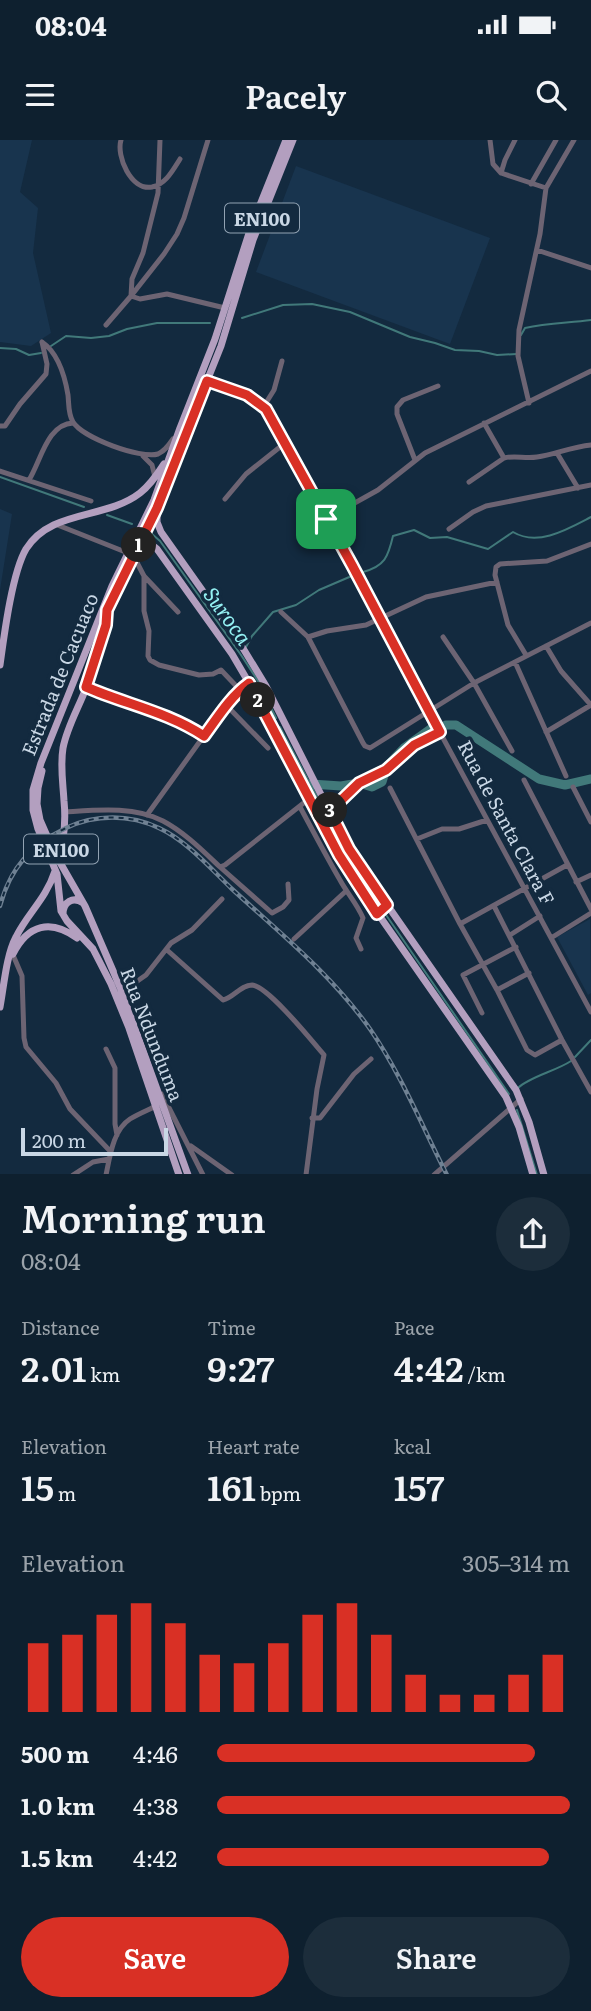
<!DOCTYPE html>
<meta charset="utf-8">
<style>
body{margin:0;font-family:Literata,serif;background:#1c2d3b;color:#f1f3f6;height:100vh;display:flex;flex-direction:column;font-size:26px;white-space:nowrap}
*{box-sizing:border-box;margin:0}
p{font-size:23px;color:#9ba3aa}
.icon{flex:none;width:38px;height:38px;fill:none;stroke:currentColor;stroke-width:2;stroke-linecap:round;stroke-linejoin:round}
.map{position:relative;height:1034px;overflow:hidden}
.panel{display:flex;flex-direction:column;background:#0e202f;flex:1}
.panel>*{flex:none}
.scale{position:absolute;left:21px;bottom:18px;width:147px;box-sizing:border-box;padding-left:7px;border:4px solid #c9d7e5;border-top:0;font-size:19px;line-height:24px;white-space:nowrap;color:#c9d7e5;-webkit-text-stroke:5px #132a3f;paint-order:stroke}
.pin{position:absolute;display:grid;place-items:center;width:60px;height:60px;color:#fff;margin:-30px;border-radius:14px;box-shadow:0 4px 10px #0006}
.km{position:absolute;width:35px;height:35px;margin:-18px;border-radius:50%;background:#222;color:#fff;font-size:19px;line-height:35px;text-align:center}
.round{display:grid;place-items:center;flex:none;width:74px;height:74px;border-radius:37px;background:#1c2d3b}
.summary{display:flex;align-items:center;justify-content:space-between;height:119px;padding:0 21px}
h1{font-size:38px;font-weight:600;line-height:52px}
.stats{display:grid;grid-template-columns:repeat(3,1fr);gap:10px;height:119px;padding:7px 21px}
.stats div{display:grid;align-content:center}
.stats b{font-size:35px;font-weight:600}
.stats small{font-size:19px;font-weight:400}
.stats p{font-size:19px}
.chart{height:196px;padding:14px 21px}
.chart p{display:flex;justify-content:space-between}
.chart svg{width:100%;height:126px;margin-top:7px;stroke:#d93025;stroke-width:6}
.cta{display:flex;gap:14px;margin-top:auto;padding:14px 21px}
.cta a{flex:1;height:80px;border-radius:42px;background:#d93025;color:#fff;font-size:28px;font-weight:600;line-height:80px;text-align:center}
.cta a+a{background:#1c2d3b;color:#f1f3f6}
ul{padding:0 21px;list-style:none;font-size:23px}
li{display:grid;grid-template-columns:112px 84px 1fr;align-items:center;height:52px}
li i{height:18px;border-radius:9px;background:#d93025}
.status{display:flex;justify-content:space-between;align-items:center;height:49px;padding:0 35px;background:#0e202f;direction:ltr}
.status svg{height:19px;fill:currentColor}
header{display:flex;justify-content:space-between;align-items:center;height:91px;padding:0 21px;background:#0e202f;font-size:32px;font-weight:600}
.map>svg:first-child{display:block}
.built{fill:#18344e}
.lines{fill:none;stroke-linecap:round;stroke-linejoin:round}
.stream{stroke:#41797a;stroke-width:2}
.river{stroke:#41797a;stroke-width:9}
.minor{stroke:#6d6473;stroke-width:5}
.major{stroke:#b39fbf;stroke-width:7}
.rail-casing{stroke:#6f8193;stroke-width:4.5}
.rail{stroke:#132a3f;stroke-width:2;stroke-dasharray:5;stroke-linecap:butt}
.route-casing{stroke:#fff;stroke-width:14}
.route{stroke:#d93025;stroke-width:9}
.labels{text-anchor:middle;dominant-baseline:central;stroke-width:7;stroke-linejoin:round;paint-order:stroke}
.shield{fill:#132a3f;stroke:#92a3b3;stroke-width:2}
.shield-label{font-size:18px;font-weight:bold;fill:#c9d7e5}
.street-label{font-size:19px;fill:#c9d7e5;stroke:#132a3f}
.water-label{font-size:21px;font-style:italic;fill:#94f1f3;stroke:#132a3f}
</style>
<div class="status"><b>08:04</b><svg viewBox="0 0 49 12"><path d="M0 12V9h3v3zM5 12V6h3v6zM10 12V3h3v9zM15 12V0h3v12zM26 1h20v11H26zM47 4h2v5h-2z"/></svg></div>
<header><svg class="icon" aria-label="menu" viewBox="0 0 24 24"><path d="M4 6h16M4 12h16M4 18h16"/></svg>Pacely<svg class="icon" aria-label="search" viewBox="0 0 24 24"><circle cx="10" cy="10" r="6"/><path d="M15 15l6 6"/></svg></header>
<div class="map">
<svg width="591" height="1035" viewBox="0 0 591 1035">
<rect width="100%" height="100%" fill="#132a3f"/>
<!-- built -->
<path class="built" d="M0,0H32L20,52L38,68L33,113L51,193L31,206L0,202Z
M296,26L490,98L450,204L256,132Z
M0,369L12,374L0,450Z
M590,779L591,853L588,855L557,797Z"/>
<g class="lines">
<!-- stream -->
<path class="stream" d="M242,178L283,165L312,164L350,172L410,197L435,203L455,210L479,211L497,215L517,214
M521,195L525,188C547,183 569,183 591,180
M51,206L66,196L91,198L109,196L127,189L157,183H210
M0,208L16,209L29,215L41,213
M0,337L84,367
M107,375L132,384
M152,394L160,401L241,515L258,541L276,578
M363,432C385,426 388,417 393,396L414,390L430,398L447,397L488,409L513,392C538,407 568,389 591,377
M246,507L252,496L273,472L296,465L319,450L354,435
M280,587L353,725L379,765
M384,772L509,954
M575,917L591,900
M518,948C529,937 556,931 571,921
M517,970L537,1035"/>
<!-- river -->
<path class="river" d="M446,585H456L539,639L565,645L591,639
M311,644L341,646L359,643L372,647L382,642L387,626L404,608L432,588"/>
<!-- minor -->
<path class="minor" d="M121,0C116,16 131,51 152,47C166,44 173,30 180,19
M490,0L493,24L501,33L546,48
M501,33L505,20L515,0
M531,44L556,0
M537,110L591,128
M131,156L164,114L177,94L184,78L208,0
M131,156L132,139L143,113L158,53L160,0
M106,185L131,156L140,159L167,154L225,168
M42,202C58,213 65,237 68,255C69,264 68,274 73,282C83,298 140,319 158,314C165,311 169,305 173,299
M207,241C228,248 251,253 266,269L352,425L429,572L591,872
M529,263L518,216L519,190L540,94L546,48L574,0
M264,266L274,250L282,221
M484,283L504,318C515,315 525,319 537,317C555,314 572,307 591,305
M0,286H5L20,264L46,234L47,224L42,202
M557,313L578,348
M143,316L152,325L155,337
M415,320L397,274V267L403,260L438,246
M0,331L91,361
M29,340C41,321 47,284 73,283
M469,342L504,318
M225,359L246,334L285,303
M326,379L378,350L425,313L591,231
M55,384L128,413
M449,389L473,372L486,366L591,345
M133,415L144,436L178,472
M144,436V471L149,491L148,516L150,520L159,525L199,535L213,534L221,530L240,550
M281,472L308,497L363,603L365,606L370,608L474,543L591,483
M308,497L327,491L366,485L426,457L497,442
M443,497L474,543L512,611
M546,506L561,531L591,565
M526,515L508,485L495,435L496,427L500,424L547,421L591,404
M515,522L566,636
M86,547C125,564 168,572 204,596
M226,565L268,608
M546,592L591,565
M524,640L591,769
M573,647L591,682
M390,648L460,784L497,850L527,910L535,915L562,900
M300,667C313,691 326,716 340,740C347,753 357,764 363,778L356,798L361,809
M330,671L359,643L385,630L414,605L440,591
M65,672C97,670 134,666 163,681C184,692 203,711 220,727L225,725L310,658
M147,675L226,565L240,550L249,543
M417,699L442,689H459L487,680
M220,727L272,773L283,767L289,760L288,744
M576,742L591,735
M494,766L562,900L591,952
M460,784L567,725
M510,795L540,776
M551,798L591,773
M294,799L346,751
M167,810L223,860C233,858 241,845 252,845C268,846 312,901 324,915L317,949L306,1035
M13,815L22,836L24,898L26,907L56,943L70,969L110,1011
M120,847L136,842L146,835L171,803L192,790L222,759
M497,850L529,833
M482,873L463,835L516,807
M106,909L115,928V984L117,995
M162,954L203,1035
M312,978H320L354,934L371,919
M191,1006L232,1035
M73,1035L93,1022L109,1019
M106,1035C110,1016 113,990 130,979C138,974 148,970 156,966
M434,1035L521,959"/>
<!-- major -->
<path class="major" d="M157,372V382L161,392L241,505L266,546L349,710L516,950L529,982L544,1035
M138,408C144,403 151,403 157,409L232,514L249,543L353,738L506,957L519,987L533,1035
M107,471L157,368L207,241L221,206L253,100L293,0
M0,525C4,496 12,433 26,409C51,369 105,380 140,353C149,346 157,335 164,324
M42,631L38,648L37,664L40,680L54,712L85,766L120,847L188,1035
M58,720C64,701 66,681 64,661C63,643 60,626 63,608C67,587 79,567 86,548C96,523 105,496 107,470
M63,774C63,762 73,756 83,763
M13,814C28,784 51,779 77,798
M0,867C4,846 6,816 16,797C27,774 46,759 55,731
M179,1035L129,888L111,844L93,809L67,781L61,771L57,734L38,689L33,670V650L41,623L112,446L154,360L180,288L215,199L250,90L286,0"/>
<defs>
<path id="rail" d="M0,766C10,728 31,705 66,688C95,674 130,674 159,688C187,701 210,728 232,749C280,793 332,835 370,889C401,934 422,986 447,1035"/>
</defs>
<!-- rail casing -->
<use href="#rail" class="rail-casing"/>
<!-- rail -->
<use href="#rail" class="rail"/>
</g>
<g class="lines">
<defs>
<path id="route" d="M207,241L247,255L266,269L352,425L440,592L414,605L386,630L359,643L330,671L349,709L387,765L377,774L339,715L249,543C230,557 218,577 204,596C168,572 125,564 86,547L106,485L107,470L157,368Z"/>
</defs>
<!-- route casing -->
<use href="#route" class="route-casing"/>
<!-- route -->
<use href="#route" class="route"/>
</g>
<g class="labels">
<!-- shield labels -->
<g class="shield">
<rect x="225" y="63.5" width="74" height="29" rx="5"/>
<rect x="24" y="694.5" width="74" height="29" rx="5"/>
</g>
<g class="shield-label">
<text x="262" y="78">EN100</text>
<text x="61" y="709">EN100</text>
</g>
<!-- street labels -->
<g class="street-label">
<text transform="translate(59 534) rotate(-68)">Estrada de Cacuaco</text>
<text transform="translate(507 682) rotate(62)">Rua de Santa Clara F</text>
<text transform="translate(153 894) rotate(69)">Rua Ndunduma</text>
</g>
<!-- water labels -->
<g class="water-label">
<text transform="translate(229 475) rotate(54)">Suroca</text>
</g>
</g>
</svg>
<div class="scale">200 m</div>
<div class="pin" style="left:326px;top:379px;background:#1e9e55"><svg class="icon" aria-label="arrive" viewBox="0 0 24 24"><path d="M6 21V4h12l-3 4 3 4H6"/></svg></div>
<b class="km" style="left:139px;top:405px">1</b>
<b class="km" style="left:258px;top:560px">2</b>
<b class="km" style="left:330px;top:670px">3</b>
</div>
<section class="panel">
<div class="summary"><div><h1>Morning run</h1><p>08:04</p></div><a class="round"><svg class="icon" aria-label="share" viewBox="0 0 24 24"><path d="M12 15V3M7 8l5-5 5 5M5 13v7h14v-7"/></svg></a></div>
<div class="stats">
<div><p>Distance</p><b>2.01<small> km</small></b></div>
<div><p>Time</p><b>9:27</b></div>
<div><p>Pace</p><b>4:42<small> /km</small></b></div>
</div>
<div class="stats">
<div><p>Elevation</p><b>15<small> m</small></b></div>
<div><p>Heart rate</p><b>161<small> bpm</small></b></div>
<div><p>kcal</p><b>157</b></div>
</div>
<div class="chart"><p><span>Elevation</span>305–314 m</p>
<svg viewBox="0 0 160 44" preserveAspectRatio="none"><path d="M5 44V20M15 44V17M25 44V10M35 44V6M45 44V13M55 44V24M65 44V27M75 44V20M85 44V10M95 44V6M105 44V17M115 44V31M125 44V38M135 44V38M145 44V31M155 44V24"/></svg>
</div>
<ul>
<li><b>500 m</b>4:46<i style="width:90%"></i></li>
<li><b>1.0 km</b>4:38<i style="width:100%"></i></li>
<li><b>1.5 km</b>4:42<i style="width:94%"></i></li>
</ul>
<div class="cta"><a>Save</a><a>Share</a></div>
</section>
